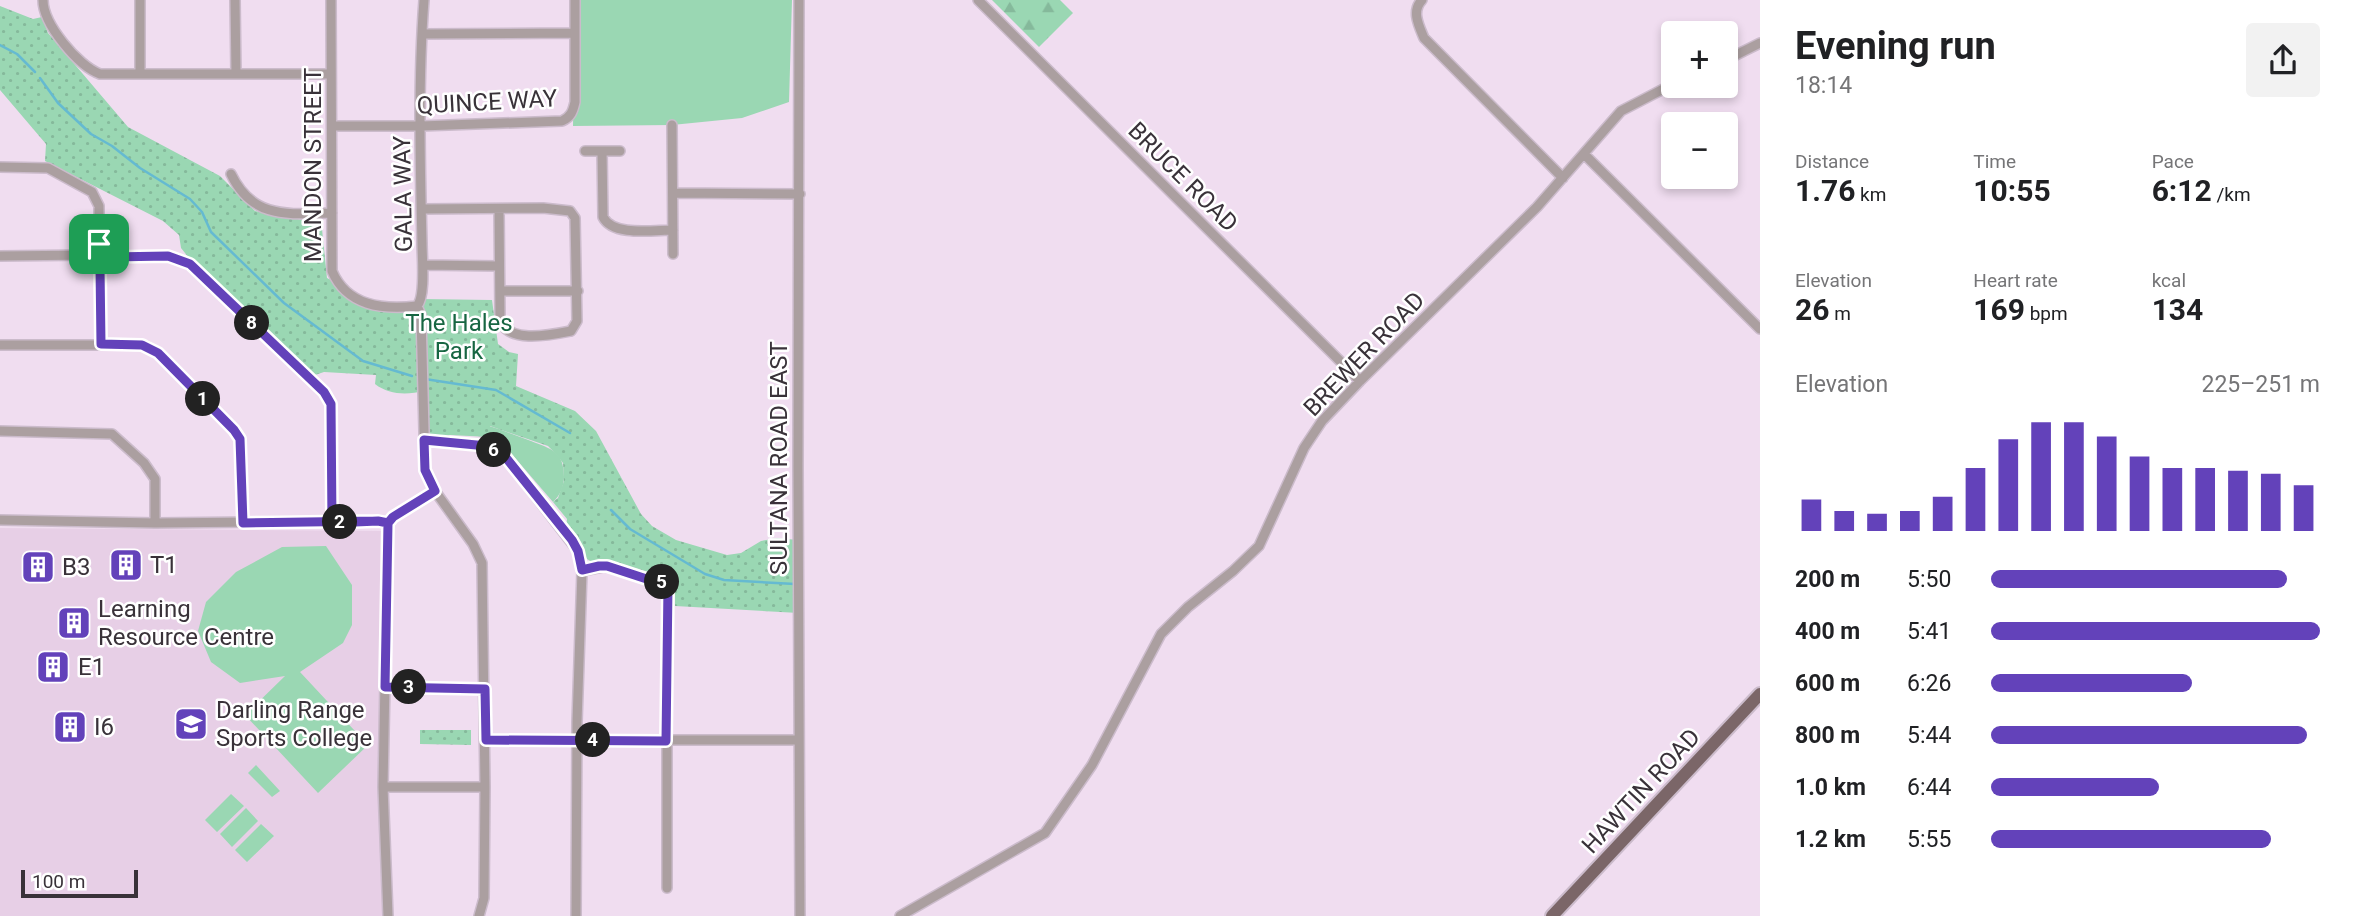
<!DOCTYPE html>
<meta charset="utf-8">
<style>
body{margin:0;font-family:Roboto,sans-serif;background:#f2f2f2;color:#202124;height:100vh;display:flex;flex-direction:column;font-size:26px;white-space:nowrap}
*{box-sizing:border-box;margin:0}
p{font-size:23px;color:#757577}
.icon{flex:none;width:38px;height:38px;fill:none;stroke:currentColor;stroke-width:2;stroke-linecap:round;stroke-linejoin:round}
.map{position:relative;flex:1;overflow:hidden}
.drawer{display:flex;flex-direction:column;background:#fff;width:595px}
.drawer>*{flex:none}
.buttons{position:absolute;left:1661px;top:21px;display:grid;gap:14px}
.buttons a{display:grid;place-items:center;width:77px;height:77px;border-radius:7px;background:#fff;box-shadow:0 4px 10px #0003;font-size:35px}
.scale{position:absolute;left:21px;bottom:18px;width:117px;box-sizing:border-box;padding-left:7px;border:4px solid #393239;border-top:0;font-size:19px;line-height:24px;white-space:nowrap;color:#393239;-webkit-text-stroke:5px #fff;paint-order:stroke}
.pin{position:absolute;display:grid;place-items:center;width:60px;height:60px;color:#fff;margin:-30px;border-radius:14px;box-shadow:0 4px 10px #0006}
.km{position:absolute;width:35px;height:35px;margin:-18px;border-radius:50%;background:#222;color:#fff;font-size:19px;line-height:35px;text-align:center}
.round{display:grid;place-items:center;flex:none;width:74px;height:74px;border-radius:7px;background:#f2f2f2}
.overview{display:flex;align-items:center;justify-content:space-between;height:119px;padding:0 35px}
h1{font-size:38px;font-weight:700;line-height:52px}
.figures{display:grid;grid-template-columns:repeat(3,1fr);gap:10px;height:119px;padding:7px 35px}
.figures div{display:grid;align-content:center}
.figures b{font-size:30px;font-weight:700}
.figures small{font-size:19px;font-weight:400}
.figures p{font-size:19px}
.chart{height:196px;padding:14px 35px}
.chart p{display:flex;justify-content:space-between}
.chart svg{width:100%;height:126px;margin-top:7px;stroke:#6342ba;stroke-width:6}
ul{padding:0 35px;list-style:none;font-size:23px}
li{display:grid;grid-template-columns:112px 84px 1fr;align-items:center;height:52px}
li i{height:18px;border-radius:9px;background:#6342ba}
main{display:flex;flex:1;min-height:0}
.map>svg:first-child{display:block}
.built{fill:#e7cfe6}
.green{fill:#9ad7b3}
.forest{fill:url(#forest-firs)}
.park{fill:url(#park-dots)}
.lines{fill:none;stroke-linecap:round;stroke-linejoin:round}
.stream{stroke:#65bad1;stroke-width:2.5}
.minor-casing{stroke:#cbbbcb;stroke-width:12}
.major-casing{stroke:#cbbbcb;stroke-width:16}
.minor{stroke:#ab9fa0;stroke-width:9}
.major{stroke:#7b6668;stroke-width:12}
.route-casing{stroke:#fff;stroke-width:14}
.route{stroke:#6342ba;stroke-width:9}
.labels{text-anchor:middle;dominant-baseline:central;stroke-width:5;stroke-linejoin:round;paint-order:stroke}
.street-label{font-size:24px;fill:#393239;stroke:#fff}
.park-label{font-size:24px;fill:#176642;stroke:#fff}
.poi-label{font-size:24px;fill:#393239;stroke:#fff;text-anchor:start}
</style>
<main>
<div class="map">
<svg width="1760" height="916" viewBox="0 0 1760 916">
<defs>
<pattern id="forest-firs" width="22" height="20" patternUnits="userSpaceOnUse" patternTransform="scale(1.75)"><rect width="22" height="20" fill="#9ad7b3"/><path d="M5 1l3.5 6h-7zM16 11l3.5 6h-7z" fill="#85b99b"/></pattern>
<pattern id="park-dots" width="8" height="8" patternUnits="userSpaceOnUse" patternTransform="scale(1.75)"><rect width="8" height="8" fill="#9ad7b3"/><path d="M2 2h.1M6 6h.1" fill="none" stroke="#85b99b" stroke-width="1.8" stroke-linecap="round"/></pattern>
</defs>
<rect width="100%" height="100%" fill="#f0ddf0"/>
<!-- built -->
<path class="built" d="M0,528L382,531L384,916H0Z"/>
<!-- green -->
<path class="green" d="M575,0H792L789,102L742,118L672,125L573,126Z
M489,426C503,430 517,436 531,441C551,449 564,451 564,477C564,486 560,496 553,502L504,445L489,437Z
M326,546L352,585V625L343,643L300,672L368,745L318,793L245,715L285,676L240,683L211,662L198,631L206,602L236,572L282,547Z
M256,765L280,791L272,797L248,773Z
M231,794L244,806L217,832L205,820Z
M246,808L258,821L232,847L220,834Z
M261,824L274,836L247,862L235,850Z"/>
<!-- forest -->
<path class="forest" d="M992,0H1060L1073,13L1039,47Z"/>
<!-- park -->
<path class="park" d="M0,6L33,19L42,17L48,33L128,127L220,176L255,211L319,223L322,229L327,278L337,283L356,299L417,306L421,299L492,300L498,344L509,352L518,354L516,386L575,411L596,431L641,514L652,526L676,540L727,555L741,553L761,541L777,538L798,540L799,613L675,606V585L671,580L611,562H592L587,559L566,527L567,519L553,502L558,498L564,481L563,463L556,454L548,446L490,426L489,437L450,435L446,437L424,433V391C407,395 389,395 375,384L376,375L324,372L315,375L189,258L181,248L179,235L163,221L45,161L46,144L0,90Z
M420,730H471V745L420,744Z"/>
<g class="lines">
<!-- stream -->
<path class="stream" d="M0,45L17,54L35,72
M40,78L58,103L91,134L112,146L140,168L190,199L202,212L211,232L284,303L363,361L412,376
M425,379L496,390L570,433
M611,510L630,529L705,574L724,580L795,584"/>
<defs>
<path id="minor" d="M43,0C43,24 78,66 100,74H331
M140,0V74
M235,0L236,74
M331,0L332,271C347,306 382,310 417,306
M424,0C418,80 420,163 422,243C422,258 426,296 417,306L421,315L425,470L435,491L473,544L482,563L485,787L484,898L479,916
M799,0L798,468L800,916
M978,0L1360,381
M1422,0C1411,11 1419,26 1424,38L1563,178
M422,34L575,33
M1726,60L1760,43
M672,125L673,254
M332,126H421L562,121C571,117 573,111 575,102V0
M585,151H602
M620,151H602L603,217C613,237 654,230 673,230
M1584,154L1760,329
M0,167L48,168L92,192L99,206V244
M231,174C253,220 289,214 332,213
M674,193L800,194
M422,209L543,208L570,211L575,218L577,321L571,331C551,335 504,345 500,317L499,209
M89 256a11 11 0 1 1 22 0a11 11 0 1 1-22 0Z
M0,256L89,255
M111,257L168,256L189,264L324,392L331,404L332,523
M423,265L499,266
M100,267L101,344
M500,291H578
M0,345H136L146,346L158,353L234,430L240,439L243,523
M0,431L112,434L144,463L155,479V523
M424,440L487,446L503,454L578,551L582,571L577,722L576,916
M0,520L155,523L378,521L388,523L383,787L388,916
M388,523L393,517L435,491
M582,571L607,566L661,582L669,589L667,639V888
M385,687L485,689
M486,740H799
M383,787H485
M900,916L1045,833L1092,765L1161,634L1188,607L1233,571L1259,546L1304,448L1322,421L1360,381L1537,207L1621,111L1673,84"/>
<path id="major" d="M1552,916L1760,694"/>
</defs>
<!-- minor casing -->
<use href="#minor" class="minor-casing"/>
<!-- major casing -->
<use href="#major" class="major-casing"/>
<!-- minor -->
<use href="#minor" class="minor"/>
<!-- major -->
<use href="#major" class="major"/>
</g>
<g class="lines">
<defs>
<path id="route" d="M99,244L93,247L89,256L94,265L100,267L101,344L142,345L158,353L234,430L240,439L243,523L378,521L388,523L385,687L485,689L486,740L666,741L668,586L607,566H599L582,570L578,551L572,540L503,454L487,446L424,440L425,470L435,491L393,517L388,523L378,521L332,523L331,404L324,392L190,264L168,256L111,257L109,249L99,244"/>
</defs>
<!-- route casing -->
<use href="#route" class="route-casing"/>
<!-- route -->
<use href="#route" class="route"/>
</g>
<!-- icons -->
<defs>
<symbol id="building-square" viewBox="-11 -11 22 22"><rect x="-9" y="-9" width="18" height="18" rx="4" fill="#6342ba" stroke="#fff"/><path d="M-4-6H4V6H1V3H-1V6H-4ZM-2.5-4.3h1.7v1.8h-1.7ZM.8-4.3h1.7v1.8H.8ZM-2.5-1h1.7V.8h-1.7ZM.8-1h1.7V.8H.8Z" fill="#fff"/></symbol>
<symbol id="school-square" viewBox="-11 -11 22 22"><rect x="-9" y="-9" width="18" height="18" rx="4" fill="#6342ba" stroke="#fff"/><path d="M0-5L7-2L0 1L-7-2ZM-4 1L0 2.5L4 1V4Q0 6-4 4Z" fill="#fff"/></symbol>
</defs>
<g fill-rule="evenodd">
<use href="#building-square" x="107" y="546" width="38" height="38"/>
<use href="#building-square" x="19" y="548" width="38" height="38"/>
<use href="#building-square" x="55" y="604" width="38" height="38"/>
<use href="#building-square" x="34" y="648" width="38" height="38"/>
<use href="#school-square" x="172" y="705" width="38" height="38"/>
<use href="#building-square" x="51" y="708" width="38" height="38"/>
</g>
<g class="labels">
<!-- street labels -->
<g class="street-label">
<text transform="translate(487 102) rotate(-3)">QUINCE WAY</text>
<text transform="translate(313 165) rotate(-90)">MANDON STREET</text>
<text transform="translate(1183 177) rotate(45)">BRUCE ROAD</text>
<text transform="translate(403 194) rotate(-91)">GALA WAY</text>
<text transform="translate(1364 354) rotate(-46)">BREWER ROAD</text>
<text transform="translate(779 458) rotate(-90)">SULTANA ROAD EAST</text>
<text transform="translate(1641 791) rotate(-47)">HAWTIN ROAD</text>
</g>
<!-- park labels -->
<g class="park-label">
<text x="459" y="323">The Hales<tspan x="459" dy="28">Park</tspan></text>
</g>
<!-- poi labels -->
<g class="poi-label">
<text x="150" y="565">T1</text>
<text x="62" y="567">B3</text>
<text x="98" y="609">Learning<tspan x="98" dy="28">Resource Centre</tspan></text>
<text x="78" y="667">E1</text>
<text x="216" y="710">Darling Range<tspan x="216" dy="28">Sports College</tspan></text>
<text x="94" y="727">I6</text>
</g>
</g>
</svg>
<div class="buttons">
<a>+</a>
<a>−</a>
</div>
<div class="scale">100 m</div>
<div class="pin" style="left:99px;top:244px;background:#1e9e55"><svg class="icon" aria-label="arrive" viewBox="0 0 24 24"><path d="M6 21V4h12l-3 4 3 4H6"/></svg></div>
<b class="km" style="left:203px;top:399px">1</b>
<b class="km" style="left:340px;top:522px">2</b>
<b class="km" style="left:409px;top:687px">3</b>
<b class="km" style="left:593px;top:740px">4</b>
<b class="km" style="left:662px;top:582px">5</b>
<b class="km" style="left:494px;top:450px">6</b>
<b class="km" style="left:252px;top:323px">8</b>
</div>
<section class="drawer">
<div class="overview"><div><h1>Evening run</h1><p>18:14</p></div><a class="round"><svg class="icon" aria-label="share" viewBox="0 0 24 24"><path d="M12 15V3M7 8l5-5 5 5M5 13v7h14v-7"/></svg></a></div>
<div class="figures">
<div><p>Distance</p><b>1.76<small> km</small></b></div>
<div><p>Time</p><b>10:55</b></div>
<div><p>Pace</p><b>6:12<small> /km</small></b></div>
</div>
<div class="figures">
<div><p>Elevation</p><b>26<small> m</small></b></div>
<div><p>Heart rate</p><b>169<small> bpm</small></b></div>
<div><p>kcal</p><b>134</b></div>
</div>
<div class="chart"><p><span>Elevation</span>225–251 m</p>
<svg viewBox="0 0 160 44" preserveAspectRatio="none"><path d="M5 44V33M15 44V37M25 44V38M35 44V37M45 44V32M55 44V22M65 44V12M75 44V6M85 44V6M95 44V11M105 44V18M115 44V22M125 44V22M135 44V23M145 44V24M155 44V28"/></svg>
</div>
<ul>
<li><b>200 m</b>5:50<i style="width:90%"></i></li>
<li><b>400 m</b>5:41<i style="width:100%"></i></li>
<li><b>600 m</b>6:26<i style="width:61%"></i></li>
<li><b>800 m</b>5:44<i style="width:96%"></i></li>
<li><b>1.0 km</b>6:44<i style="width:51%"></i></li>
<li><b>1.2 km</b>5:55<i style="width:85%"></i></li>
</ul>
</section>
</main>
